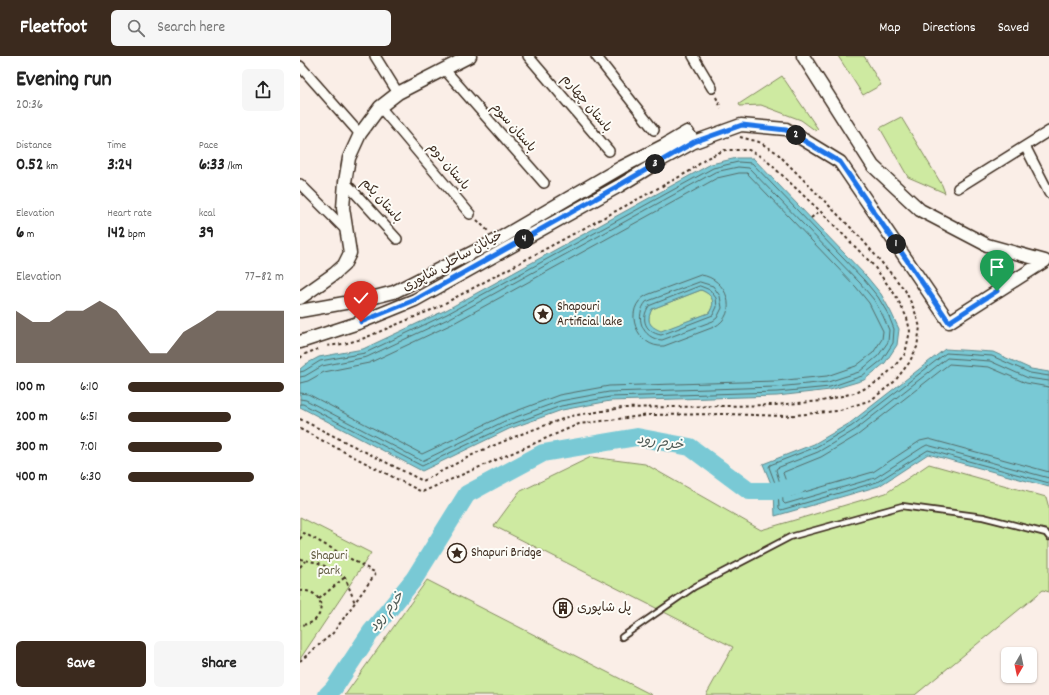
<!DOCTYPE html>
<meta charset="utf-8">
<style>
body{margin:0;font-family:Dekko,"Playpen Sans Arabic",sans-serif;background:#f6f6f6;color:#222;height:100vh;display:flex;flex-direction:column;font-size:15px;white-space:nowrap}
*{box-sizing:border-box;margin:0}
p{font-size:13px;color:#767676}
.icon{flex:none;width:22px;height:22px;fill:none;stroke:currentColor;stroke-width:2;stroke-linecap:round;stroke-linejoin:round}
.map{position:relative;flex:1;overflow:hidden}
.sheet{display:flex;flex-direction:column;background:#fff;width:300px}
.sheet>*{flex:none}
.needle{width:26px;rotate:189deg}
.fabs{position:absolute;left:701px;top:591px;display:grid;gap:8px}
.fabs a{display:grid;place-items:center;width:36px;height:36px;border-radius:6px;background:#fff;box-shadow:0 1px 3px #0004;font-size:20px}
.pin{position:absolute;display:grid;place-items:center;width:34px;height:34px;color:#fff;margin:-41px -17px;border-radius:50% 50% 50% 0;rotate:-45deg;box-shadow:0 0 4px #0007}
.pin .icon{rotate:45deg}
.km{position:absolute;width:20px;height:20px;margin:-10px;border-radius:50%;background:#222;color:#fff;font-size:11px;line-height:20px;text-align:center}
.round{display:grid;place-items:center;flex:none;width:42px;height:42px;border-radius:6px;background:#f6f6f6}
.headline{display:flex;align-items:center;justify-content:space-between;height:68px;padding:0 16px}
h1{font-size:22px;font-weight:700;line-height:30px}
.metrics{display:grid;grid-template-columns:repeat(3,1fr);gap:6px;height:68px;padding:4px 16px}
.metrics div{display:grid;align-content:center}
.metrics b{font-size:17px;font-weight:700}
.metrics small{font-size:11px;font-weight:400}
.metrics p{font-size:11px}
.chart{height:112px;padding:8px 16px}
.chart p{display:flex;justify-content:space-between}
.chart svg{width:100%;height:72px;margin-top:4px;fill:#3b2a1e;opacity:.7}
.primary-button{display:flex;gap:8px;margin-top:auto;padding:8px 16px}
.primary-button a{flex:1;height:46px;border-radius:6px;background:#3b2a1e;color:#fff;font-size:16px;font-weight:700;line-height:46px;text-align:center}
.primary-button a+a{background:#f6f6f6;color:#222}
ul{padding:0 16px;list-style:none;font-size:13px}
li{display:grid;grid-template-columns:64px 48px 1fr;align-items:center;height:30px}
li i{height:10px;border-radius:5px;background:#3b2a1e}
header{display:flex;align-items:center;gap:24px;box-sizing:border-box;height:56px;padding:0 20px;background:#3b2a1e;color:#fff}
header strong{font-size:19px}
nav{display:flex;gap:22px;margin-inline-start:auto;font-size:14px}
.search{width:280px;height:36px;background:#f6f6f6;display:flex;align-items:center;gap:10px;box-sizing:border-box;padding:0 14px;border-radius:6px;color:#767676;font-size:15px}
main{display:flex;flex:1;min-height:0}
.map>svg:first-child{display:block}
.green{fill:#ceeaa1;stroke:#848a60}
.water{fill:#79c9d5;stroke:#60898c;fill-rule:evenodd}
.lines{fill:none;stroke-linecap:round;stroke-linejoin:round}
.shore{stroke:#546a67;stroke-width:1}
.river{stroke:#79c9d5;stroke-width:18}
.service-casing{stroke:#3b2a1e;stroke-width:8}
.minor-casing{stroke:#3b2a1e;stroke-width:12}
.tertiary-casing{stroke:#3b2a1e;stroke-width:15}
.path{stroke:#3b2a1e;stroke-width:2;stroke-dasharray:3 3;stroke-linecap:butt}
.service{stroke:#fdfcf7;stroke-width:4.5}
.minor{stroke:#fdfcf7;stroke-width:9}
.tertiary{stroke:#fdfcf7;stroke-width:12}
.route-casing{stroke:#fff;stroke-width:8}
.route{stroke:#1a73e8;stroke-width:5}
.labels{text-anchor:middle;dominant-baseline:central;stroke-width:4;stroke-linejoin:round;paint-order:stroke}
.street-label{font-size:13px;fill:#3b2a1e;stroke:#fdfcf7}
.poi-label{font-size:13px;fill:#3b2a1e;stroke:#fdfcf7;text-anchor:start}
.park-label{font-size:13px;fill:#605a3f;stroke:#fdfcf7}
.water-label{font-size:14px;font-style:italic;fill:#4e5a55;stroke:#fdfcf7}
</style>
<header>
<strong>Fleetfoot</strong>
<div class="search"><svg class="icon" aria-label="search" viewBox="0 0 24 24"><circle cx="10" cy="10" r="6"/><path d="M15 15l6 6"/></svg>Search here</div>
<nav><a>Map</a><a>Directions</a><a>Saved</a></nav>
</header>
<main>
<section class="sheet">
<div class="headline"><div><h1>Evening run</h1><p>20:36</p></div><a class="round"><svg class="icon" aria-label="share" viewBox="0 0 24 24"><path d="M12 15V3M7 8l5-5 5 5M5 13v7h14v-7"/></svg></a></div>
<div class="metrics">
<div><p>Distance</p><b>0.52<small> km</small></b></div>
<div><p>Time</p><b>3:24</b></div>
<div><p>Pace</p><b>6:33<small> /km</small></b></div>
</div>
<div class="metrics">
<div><p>Elevation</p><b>6<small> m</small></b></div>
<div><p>Heart rate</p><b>142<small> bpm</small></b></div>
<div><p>kcal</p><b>39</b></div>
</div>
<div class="chart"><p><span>Elevation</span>77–82 m</p>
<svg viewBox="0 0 160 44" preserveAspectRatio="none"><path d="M0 44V12L10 19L20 19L30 12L40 12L50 6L60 12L70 25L80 38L90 38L100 25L110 19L120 12L130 12L140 12L150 12L160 12V44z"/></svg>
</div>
<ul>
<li><b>100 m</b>6:10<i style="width:100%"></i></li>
<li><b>200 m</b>6:51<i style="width:66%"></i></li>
<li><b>300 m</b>7:01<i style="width:60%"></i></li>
<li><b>400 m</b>6:30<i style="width:81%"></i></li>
</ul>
<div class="primary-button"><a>Save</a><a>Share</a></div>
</section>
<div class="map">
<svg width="749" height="639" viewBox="0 0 749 639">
<rect width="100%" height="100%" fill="#faeee7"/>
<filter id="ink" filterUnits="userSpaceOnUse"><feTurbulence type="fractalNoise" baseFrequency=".025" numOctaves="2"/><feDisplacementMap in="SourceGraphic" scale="8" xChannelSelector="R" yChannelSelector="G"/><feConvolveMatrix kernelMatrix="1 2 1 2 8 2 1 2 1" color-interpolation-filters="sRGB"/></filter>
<g filter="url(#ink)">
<!-- green -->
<path class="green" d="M538,0H564L581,29L563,39Z
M482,20L518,73L516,75L501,64L461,49L440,50L439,48Z
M601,61L642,129L645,137L608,121L580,72Z
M401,234C413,239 416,246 409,257L360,276C349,270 346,265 352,253Z
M291,401L345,408L461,474L586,437L629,408L746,441L749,452V536L743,534L615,639H406L433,591L194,470L219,436Z
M0,461L71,497L0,603Z
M127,524L352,639H45Z"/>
<!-- water -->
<path class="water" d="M437,102H453L567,221L581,238L591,256L599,273L597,289L585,307L564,324L530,334L477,340L310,345L262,354L209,373L122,415L0,351V313L6,308L19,301L63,293L146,254L411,108ZM401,234C413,239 416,246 409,257L361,275C349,270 346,265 352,253Z
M645,293L693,296L731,313L749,316V431L628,398L579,430L475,460L474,435L463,408L514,388L550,367Z"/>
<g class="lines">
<!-- shore -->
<path class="shore" d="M401,219C427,222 440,258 414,271L364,290C337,293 321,252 347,239Z
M400,226L413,230L420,240L422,252L417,262L413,265L362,284C342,283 334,260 346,246Z
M400,230L410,234L416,242L417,251L413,259L361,279C345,276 340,263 349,250Z
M0,316L4,315L20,305L65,297L147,258L413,112L438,106L452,107L564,224L578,241L588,258L594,273L593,287L582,304L562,320L530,331L477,336L310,341L261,350L207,370L122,410L3,348H0
M749,320L730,317L692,300L646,297L552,370L516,391L470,409L469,411L478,435L479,452L481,454L577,426L628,394L749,427
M0,321L5,320L22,310L67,301L150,262L415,116L438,111L449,112L560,227L574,244L583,260L589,274L588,286L578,300L559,316L528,326L476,331L309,336L260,345L205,365L122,405L6,344L0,343
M749,325L728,322L690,305L647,302L555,374L518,396L477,412L476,414L482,434L483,446L485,448L575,422L623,391L627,389L749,422
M0,327L8,325L24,316L69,307L152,268L417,122L439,117H447L556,231L569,247L583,275L582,283L573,297L556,310L527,320L476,325L309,330L259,339L203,360L122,398L8,338L0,337
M749,331L726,327L689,311L649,308L558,379L521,401L484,416L483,417L488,431L489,438L491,440L573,416L620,385L629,383L749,416"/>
<!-- river -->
<path class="river" d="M27,639L34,632L71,576L114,523L167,438L243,397L337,381L390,391L449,435H474L497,430"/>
<defs>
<path id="service" d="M322,581L394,531L490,481L602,450L683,461L746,477L749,481"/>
<path id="minor" d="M75,0L98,37
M228,0L309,95
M296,0L354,74
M393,0L412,32
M0,10L60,78
M145,14L244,127
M80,51L170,158
M725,90L749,137
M45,126L97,183
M0,128L47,175
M658,132L749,75"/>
<path id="tertiary" d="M0,242L34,218L44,209L50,197L43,152L45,126L49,102L60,78L80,51L98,37L170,0
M0,255L67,243L94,236L197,184L322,111L365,89L387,76L394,86
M0,286L61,266L115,244L319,130L363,103L394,86L441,69L486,73L540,106L649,266L745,205L687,189L620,154L573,110L503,0"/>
</defs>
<!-- service casing -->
<use href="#service" class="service-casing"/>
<!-- minor casing -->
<use href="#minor" class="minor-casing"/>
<!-- tertiary casing -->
<use href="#tertiary" class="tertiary-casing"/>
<!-- path -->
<path class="path" d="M416,41L421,52
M511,162L520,155
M177,164L189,176
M0,302L5,298L18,293
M0,363L123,425L178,396L224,377L271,360L322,352L475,349L522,345L558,336L579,325L592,313L605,298L610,275L607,262L596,240L573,209L520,155L465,103L449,94H425L407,102L390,115L136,252L62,283L43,288L26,290
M0,373L122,436L279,368L349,359L424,358L485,360L537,355L571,344L594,326L609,307L617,291L620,271L614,253L605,234L559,180L476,96L459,86L440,81
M0,483L4,477L76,517L33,577L0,605
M0,503L19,507L45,521L55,547
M0,511L5,505
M0,535C27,532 28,569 0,569
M19,543L45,521"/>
<!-- service -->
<use href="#service" class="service"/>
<!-- minor -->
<use href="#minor" class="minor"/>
<!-- tertiary -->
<use href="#tertiary" class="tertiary"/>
</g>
</g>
<g class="lines" filter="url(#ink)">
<defs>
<path id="route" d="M61,266L115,244L318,130L394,86L442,69L486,74L540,106L649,266L697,235"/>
</defs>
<!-- route casing -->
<use href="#route" class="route-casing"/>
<!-- route -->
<use href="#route" class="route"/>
</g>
<!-- icons -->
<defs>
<symbol id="sight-ring" viewBox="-11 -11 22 22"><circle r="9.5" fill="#fdfcf7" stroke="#3b2a1e" stroke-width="1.5"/><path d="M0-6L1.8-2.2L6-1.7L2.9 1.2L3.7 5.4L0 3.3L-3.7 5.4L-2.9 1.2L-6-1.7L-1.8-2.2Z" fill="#3b2a1e"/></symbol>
<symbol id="building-ring" viewBox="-11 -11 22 22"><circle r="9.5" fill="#fdfcf7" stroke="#3b2a1e" stroke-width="1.5"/><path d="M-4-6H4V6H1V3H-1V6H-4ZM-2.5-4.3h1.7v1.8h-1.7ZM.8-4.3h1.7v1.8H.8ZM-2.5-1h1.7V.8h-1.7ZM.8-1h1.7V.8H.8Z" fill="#3b2a1e"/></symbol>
</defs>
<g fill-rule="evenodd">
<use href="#sight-ring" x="232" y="247" width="22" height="22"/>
<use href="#sight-ring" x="146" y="486" width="22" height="22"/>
<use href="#building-ring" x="252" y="541" width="22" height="22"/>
</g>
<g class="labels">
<!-- street labels -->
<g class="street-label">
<text transform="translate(286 48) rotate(50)">باستان چهارم</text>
<text transform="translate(213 72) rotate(49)">باستان سوم</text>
<text transform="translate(148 111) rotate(50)">باستان دوم</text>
<text transform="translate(81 145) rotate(48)">باستان یکم</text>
<text transform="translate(153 206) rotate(-29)">خیابان ساحلی شاپوری</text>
</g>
<!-- poi labels -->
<g class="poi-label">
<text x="257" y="251">Shapouri<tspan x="257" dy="15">Artificial lake</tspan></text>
<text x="171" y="497">Shapuri Bridge</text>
<text x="277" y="552">پل شاپوری</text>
</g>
<!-- park labels -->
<g class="park-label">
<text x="29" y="500">Shapuri<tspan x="29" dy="15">park</tspan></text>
</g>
<!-- water labels -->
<g class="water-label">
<text transform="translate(360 387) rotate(8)">خرم رود</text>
<text transform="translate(87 556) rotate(-51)">خرم رود</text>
</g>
</g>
</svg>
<div class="fabs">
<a><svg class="needle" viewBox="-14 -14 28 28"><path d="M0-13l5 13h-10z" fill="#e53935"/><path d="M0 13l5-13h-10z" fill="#767676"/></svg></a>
</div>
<div class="pin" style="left:697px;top:235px;background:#1e9e55"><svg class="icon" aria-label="arrive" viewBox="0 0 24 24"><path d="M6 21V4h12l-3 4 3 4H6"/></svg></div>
<div class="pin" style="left:61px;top:266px;background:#d93025"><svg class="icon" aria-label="check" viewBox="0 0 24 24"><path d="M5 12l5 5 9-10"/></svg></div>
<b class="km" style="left:596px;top:188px">1</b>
<b class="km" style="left:496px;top:79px">2</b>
<b class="km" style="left:355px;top:108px">3</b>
<b class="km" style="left:224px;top:183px">4</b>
</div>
</main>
